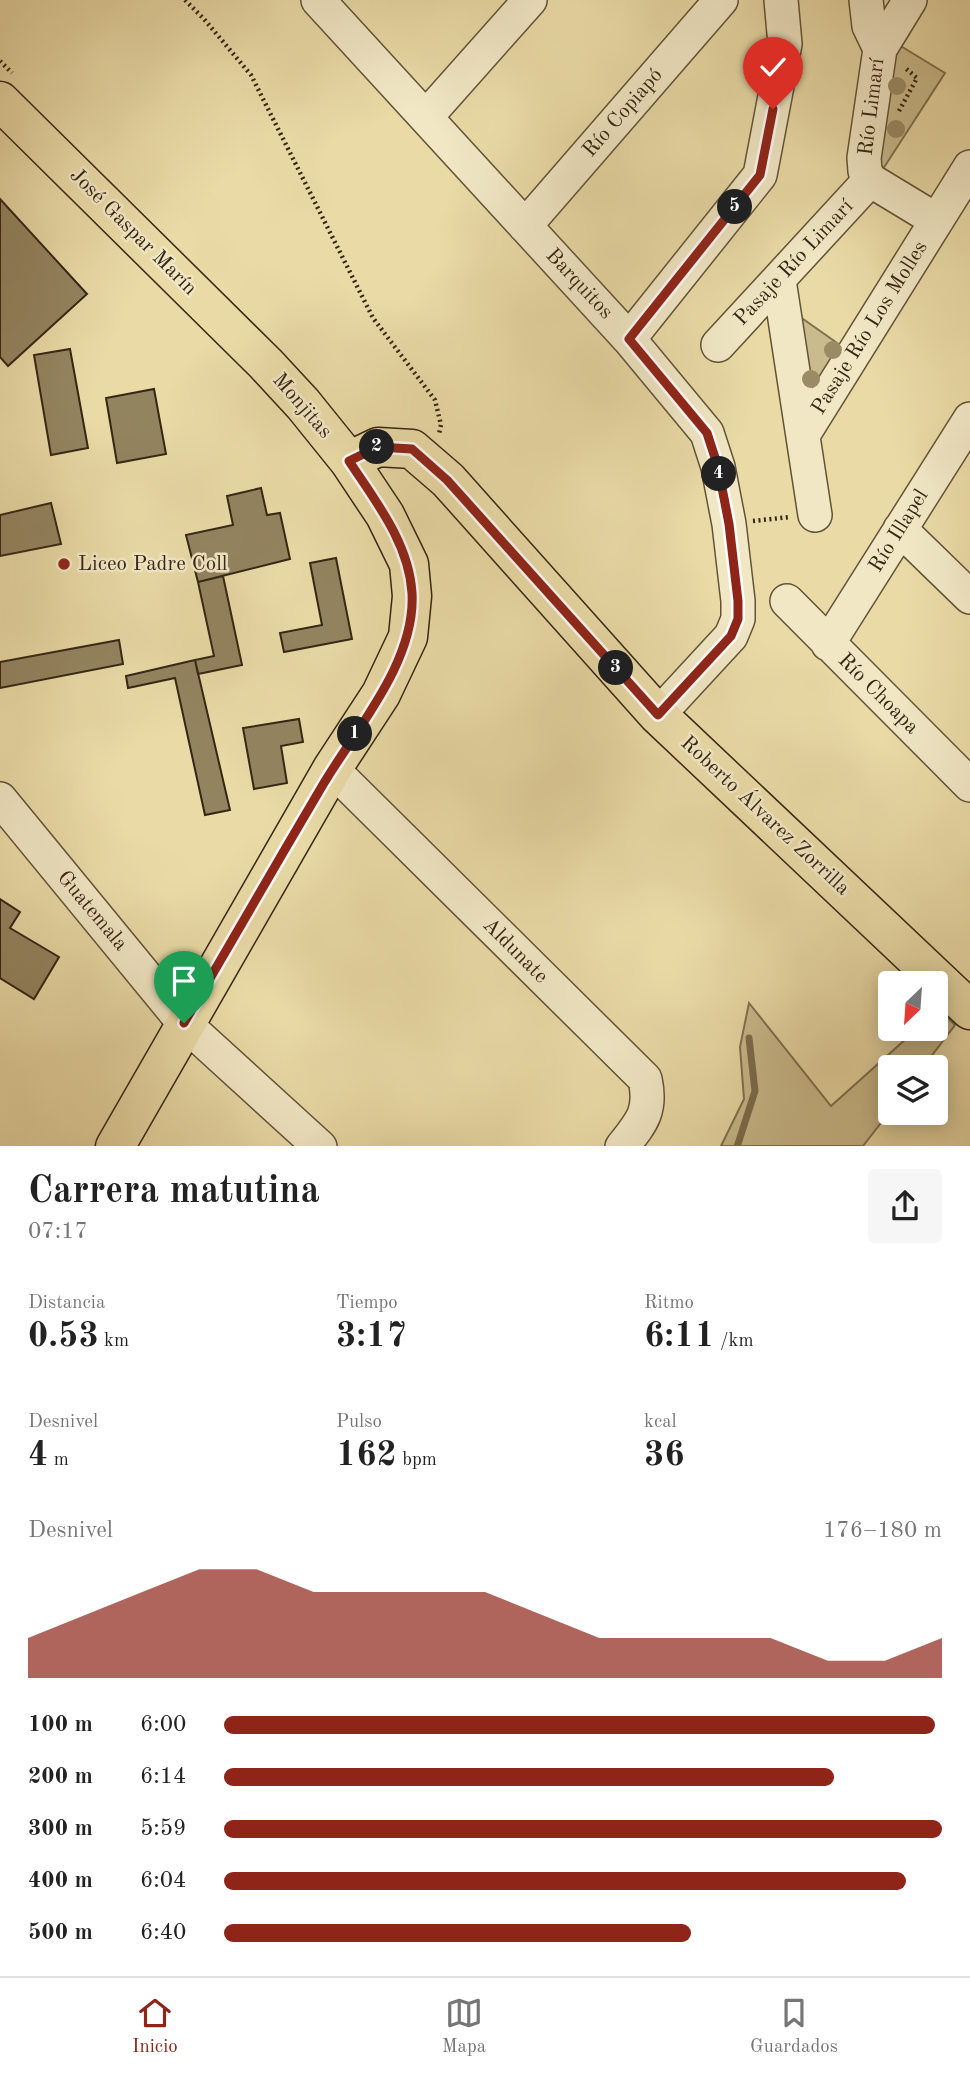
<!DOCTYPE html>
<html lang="es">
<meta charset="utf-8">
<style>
body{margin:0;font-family:"Old Standard TT",serif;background:#f6f6f6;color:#222;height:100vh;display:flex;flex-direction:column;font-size:26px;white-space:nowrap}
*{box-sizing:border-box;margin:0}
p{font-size:23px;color:#767676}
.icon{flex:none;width:38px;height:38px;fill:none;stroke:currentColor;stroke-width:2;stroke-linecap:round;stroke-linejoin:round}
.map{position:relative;height:1146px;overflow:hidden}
.side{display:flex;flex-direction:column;background:#fff;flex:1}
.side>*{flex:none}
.needle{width:46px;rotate:205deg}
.controls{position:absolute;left:878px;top:971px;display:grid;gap:14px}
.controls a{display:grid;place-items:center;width:70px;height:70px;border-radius:7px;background:#fff;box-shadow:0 4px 18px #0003;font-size:35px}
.pin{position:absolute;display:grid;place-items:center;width:60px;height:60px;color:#fff;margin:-72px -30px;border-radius:50% 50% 50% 0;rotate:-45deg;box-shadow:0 0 7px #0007}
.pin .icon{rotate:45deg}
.km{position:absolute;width:35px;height:35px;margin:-18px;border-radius:50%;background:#222;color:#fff;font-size:19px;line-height:35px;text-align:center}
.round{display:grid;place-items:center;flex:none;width:74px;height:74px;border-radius:7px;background:#f6f6f6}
.overview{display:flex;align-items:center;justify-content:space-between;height:119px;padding:0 28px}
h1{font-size:38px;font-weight:700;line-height:52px}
.figures{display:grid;grid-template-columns:repeat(3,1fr);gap:10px;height:119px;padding:7px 28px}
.figures div{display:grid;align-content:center}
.figures b{font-size:35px;font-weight:700}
.figures small{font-size:19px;font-weight:400}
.figures p{font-size:19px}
.chart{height:196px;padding:14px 28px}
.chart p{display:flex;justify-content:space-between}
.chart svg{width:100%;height:126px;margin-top:7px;fill:#8f2418;opacity:.7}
ul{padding:0 28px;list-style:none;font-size:23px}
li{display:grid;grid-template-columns:112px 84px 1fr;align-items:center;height:52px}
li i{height:18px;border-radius:9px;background:#8f2418}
.menu{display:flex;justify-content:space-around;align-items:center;height:98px;border-top:2px solid #e0e0e0;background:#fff;font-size:19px;color:#767676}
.menu a{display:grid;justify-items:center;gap:4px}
.menu .active{color:#8f2418}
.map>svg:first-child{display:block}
.green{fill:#cabb8d;stroke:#807050;stroke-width:2}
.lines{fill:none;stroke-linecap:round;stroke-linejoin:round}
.stream{stroke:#7c6d4e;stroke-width:7}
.building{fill:#938460;stroke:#352614;stroke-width:2}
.minor-casing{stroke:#625338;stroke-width:36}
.major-casing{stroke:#352614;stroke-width:41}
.path{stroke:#352614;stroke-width:4.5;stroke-dasharray:2 3.5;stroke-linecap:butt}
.minor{stroke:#f1e7c5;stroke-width:33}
.major{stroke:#e9daa6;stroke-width:38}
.tree{fill:#9a8b66}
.route-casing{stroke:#fff;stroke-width:14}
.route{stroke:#8f2418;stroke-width:9}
.poi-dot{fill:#8f2418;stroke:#f1e7c5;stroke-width:2.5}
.labels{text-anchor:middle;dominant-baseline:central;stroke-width:5;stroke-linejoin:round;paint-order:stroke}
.street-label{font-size:21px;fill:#352614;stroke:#f1e7c5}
.poi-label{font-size:21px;fill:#352614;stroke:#f1e7c5;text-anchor:start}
</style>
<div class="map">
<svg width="970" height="1147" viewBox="0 0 970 1147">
<rect width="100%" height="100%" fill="#e9daa6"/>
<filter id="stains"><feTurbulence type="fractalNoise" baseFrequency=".00286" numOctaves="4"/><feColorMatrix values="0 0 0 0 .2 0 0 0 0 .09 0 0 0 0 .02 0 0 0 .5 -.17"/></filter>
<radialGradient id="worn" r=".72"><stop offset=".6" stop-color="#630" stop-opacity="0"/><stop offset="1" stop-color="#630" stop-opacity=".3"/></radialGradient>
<!-- green -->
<path class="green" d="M899,45L945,73L883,169L880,162L895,59Z
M796,314L840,345L810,402Z
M749,1003L831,1106L917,1029H936V1012L939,1010L955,1025L923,1067L891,1068V1110L863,1146H721L744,1099L740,1047Z"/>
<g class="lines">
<!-- stream -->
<path class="stream" d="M737,1147L755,1091L749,1038"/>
</g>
<!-- building -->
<path class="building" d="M0,199L87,294L8,366L0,357Z
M70,349L88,448L51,455L34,355Z
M154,389L166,454L117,463L106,398Z
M261,488L267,515L280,513L290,559L198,582L186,535L233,525L227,496Z
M51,503L61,544L0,556V515Z
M336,558L352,639L284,652L280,633L322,625L310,563Z
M223,576L242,665L198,674L195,660L214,656L198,582Z
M119,640L123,664L0,688V662Z
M195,660L230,810L205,815L175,678L128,688L126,676Z
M299,719L303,742L281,746L287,783L254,789L243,728Z
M0,899L20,912L10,928L59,957L34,999L0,978Z"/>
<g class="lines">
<defs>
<path id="minor" d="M318,0L629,339L707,433L718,467L729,524L738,601V619L731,636L658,715
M866,0L869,26L880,49
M426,117L530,0
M870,180L865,171L864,158L880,49L910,0
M870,180L936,220
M525,226L721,0
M779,280L815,515
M629,339L760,175L785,44L781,0
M718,345L870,180
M803,435L970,167
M900,529L970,597
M787,601L970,785
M828,644L970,419
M332,769L645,1079C652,1111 642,1122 622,1147
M0,799L184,1023L320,1147"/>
<path id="major" d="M0,101L266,364L303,404L349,461L385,515L409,564L412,596L408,637L381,694L332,769L115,1147
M349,461L378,447L412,449L448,480L658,715L970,1010"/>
</defs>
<!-- minor casing -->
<use href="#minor" class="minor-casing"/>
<!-- major casing -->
<use href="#major" class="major-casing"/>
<!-- path -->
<path class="path" d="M185,0L204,19L251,75L373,318L435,400L441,425L439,434
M0,61L12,73
M899,111L917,78L904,67
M753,521L790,517"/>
<!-- minor -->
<use href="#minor" class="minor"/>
<!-- major -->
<use href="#major" class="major"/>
</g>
<!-- trees -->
<g class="tree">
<circle cx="897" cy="86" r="9"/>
<circle cx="896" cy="129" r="9"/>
<circle cx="833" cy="350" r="9"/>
<circle cx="811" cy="379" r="9"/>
</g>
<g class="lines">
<defs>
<path id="route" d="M184,1023C230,944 275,866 321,788C354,731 416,663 412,593C409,543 376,502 349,461L378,447L412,449L447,480L658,715L731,636L738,619V601L729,524L718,467L707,433L629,339L760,175L773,109"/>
</defs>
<!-- route casing -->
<use href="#route" class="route-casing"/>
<!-- route -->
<use href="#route" class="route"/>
</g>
<!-- markers -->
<circle class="poi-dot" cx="64" cy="564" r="7"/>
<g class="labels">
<!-- street labels -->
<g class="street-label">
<text transform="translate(872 107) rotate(-83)">Río Limarí</text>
<text transform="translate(623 113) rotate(-49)">Río Copiapó</text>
<text transform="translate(133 232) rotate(45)">José Gaspar Marín</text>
<text transform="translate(794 263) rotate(-47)">Pasaje Río Limarí</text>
<text transform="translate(579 284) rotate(47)">Barquitos</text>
<text transform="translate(870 328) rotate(-58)">Pasaje Río Los Molles</text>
<text transform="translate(302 406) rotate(49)">Monjitas</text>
<text transform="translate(899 531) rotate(-58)">Río Illapel</text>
<text transform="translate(878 694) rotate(45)">Río Choapa</text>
<text transform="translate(765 816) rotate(43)">Roberto Álvarez Zorrilla</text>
<text transform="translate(92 911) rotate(50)">Guatemala</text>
<text transform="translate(515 951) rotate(45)">Aldunate</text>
</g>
<!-- poi labels -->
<g class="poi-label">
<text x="78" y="564">Liceo Padre Coll</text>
</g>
</g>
<rect width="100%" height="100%" filter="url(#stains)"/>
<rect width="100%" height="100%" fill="url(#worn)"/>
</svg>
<div class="controls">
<a><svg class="needle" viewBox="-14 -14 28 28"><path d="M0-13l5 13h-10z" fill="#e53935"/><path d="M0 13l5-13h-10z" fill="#767676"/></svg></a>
<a><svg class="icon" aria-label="layers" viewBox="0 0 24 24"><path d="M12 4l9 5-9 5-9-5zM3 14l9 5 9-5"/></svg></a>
</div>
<div class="pin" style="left:184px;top:1023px;background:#1e9e55"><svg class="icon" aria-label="arrive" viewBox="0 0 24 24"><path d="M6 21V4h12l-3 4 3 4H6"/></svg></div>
<div class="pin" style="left:773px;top:109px;background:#d93025"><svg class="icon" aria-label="check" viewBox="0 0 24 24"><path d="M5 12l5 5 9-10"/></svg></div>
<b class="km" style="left:355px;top:734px">1</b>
<b class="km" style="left:377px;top:447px">2</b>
<b class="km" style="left:616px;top:668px">3</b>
<b class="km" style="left:719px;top:474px">4</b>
<b class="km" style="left:735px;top:207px">5</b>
</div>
<section class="side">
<div class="overview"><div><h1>Carrera matutina</h1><p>07:17</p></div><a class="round"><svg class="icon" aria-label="share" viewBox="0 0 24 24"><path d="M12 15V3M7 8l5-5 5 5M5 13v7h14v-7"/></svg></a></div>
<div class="figures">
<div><p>Distancia</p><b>0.53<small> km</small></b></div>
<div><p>Tiempo</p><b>3:17</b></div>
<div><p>Ritmo</p><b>6:11<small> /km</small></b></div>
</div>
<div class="figures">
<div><p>Desnivel</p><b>4<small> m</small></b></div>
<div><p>Pulso</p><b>162<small> bpm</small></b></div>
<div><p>kcal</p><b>36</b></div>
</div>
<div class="chart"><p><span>Desnivel</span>176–180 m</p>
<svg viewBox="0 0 160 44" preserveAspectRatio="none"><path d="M0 44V30L10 22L20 14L30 6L40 6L50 14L60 14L70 14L80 14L90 22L100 30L110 30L120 30L130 30L140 38L150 38L160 30V44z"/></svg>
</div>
<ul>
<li><b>100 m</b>6:00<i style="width:99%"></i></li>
<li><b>200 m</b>6:14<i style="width:85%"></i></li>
<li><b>300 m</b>5:59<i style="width:100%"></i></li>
<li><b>400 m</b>6:04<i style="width:95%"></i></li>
<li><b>500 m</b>6:40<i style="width:65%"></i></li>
</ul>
</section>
<nav class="menu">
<a class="active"><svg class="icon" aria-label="home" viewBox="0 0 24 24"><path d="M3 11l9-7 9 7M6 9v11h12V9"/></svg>Inicio</a>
<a><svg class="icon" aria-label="map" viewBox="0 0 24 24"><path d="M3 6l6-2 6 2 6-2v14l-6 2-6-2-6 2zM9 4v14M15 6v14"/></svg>Mapa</a>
<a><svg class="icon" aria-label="saved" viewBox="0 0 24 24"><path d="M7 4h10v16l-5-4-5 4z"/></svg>Guardados</a>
</nav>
